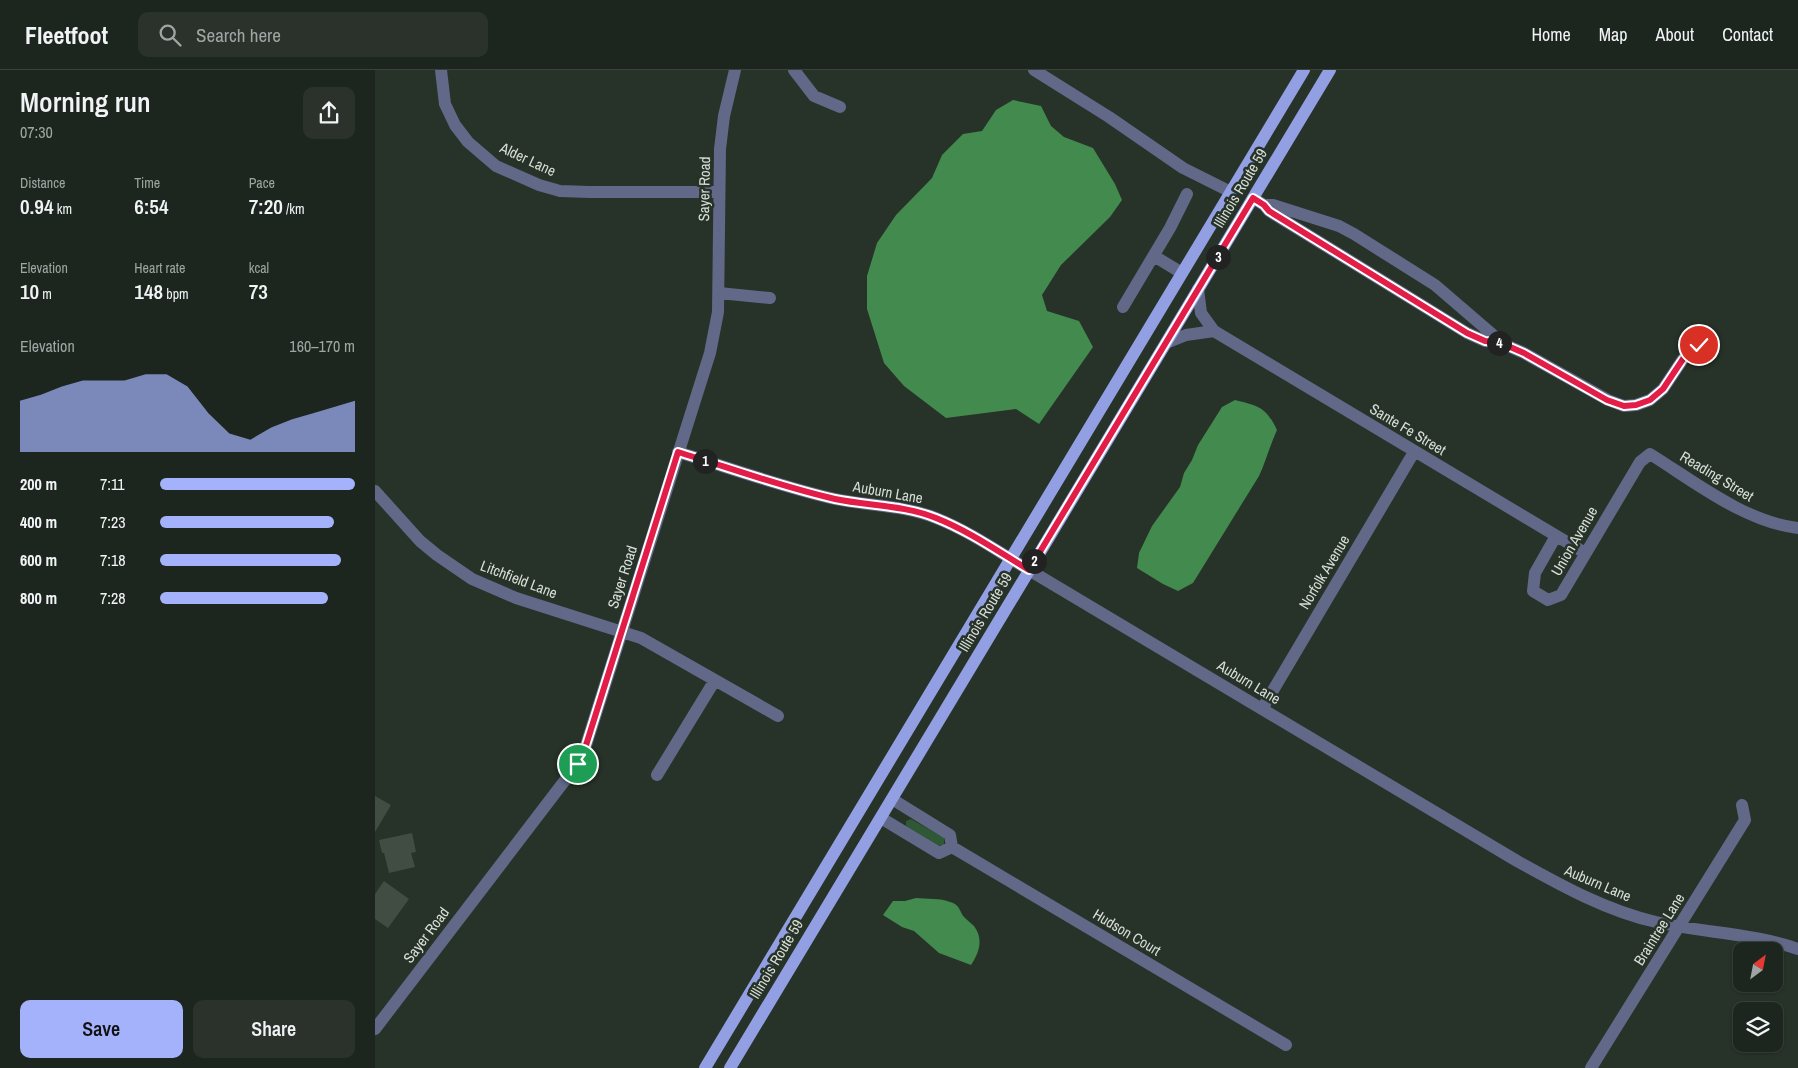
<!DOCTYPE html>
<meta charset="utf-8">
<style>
body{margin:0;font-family:"Archivo Narrow",sans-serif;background:#2a322b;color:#f1f3f6;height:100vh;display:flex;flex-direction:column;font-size:19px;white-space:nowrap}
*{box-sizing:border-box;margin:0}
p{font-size:16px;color:#a0a5a4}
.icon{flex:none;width:28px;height:28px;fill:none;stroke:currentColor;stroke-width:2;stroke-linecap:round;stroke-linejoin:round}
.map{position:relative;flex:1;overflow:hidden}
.sheet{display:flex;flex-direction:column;background:#1d261e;width:375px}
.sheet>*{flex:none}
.needle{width:32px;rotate:32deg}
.controls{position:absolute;left:1358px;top:872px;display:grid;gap:10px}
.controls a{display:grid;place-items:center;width:50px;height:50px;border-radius:10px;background:#1d261e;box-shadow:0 1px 4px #0004,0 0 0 1px #3b433c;font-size:25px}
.pin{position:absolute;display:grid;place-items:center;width:42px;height:42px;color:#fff;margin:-21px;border:2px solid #fff;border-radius:50%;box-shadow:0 1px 5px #0007}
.km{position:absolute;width:25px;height:25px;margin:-12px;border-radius:50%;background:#222;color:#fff;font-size:14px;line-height:25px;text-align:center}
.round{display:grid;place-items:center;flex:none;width:52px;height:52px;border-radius:10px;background:#2a322b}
.summary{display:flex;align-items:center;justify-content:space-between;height:85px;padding:0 20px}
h1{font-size:28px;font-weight:600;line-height:38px}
.figures{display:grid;grid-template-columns:repeat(3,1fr);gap:8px;height:85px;padding:5px 20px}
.figures div{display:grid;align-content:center}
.figures b{font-size:21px;font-weight:600}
.figures small{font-size:14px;font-weight:400}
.figures p{font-size:14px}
.chart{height:140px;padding:10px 20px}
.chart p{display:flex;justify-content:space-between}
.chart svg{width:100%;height:90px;margin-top:5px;fill:#a4b2fc;opacity:.7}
.button{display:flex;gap:10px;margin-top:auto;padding:10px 20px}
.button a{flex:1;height:58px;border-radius:10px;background:#a4b2fc;color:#111;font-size:20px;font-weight:600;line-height:58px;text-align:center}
.button a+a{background:#2a322b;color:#f1f3f6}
ul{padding:0 20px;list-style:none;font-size:16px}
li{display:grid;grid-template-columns:80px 60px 1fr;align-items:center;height:38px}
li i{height:12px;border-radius:6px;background:#a4b2fc}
header{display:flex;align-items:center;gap:30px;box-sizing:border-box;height:70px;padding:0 25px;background:#1d261e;border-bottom:1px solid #3b433c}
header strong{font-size:24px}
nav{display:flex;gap:28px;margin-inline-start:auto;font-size:18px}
.search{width:350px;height:45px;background:#2a322b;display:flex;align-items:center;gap:12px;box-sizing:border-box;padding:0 18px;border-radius:10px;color:#a0a5a4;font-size:19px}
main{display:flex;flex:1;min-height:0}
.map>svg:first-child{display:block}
.green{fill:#2f5835}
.water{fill:#428a4e}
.building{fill:#414d42}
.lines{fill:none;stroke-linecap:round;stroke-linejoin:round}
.minor{stroke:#616888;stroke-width:12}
.major{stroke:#929fe2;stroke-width:12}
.route-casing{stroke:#fff;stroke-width:10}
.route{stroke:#e11d48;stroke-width:6}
.labels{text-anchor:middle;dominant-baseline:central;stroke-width:5;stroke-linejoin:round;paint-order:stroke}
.street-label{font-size:15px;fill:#d7ded7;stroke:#273228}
</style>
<header>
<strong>Fleetfoot</strong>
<div class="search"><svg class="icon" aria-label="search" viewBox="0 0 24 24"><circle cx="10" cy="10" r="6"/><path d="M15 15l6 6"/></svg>Search here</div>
<nav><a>Home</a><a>Map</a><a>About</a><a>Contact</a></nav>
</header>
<main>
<section class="sheet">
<div class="summary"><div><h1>Morning run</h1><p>07:30</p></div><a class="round"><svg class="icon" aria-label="share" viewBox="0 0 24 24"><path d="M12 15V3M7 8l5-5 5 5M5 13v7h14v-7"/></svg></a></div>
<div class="figures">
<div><p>Distance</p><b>0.94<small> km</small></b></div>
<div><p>Time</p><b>6:54</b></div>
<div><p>Pace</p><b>7:20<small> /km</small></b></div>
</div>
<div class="figures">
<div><p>Elevation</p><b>10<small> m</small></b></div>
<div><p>Heart rate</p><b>148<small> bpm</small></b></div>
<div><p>kcal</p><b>73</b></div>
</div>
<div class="chart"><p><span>Elevation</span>160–170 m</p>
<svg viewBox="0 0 160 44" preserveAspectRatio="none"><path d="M0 44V19L10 16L20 12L30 9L40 9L50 9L60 6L70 6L80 12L90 25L100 35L110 38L120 32L130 28L140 25L150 22L160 19V44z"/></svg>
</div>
<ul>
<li><b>200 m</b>7:11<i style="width:100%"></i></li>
<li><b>400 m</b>7:23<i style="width:89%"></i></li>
<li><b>600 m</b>7:18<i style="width:93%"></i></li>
<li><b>800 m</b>7:28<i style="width:86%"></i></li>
</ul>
<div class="button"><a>Save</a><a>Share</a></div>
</section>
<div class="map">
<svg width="1423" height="998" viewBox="0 0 1423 998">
<rect width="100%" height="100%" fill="#273228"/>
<!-- green -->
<path class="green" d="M536,749L569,768V774L563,776L531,756V751Z"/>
<!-- water -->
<path class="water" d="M638,30L666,36L676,56L689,67L718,78L740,114L747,130L735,147L686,195L667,225L672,241L704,251L718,277L664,354L641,339L571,348L529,316L509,293L492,239V206L502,173L521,145L557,108L567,85L588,64L607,61L621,40Z
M860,330C884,336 891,337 902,360C895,375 891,391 884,406L818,513L803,521L788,514L762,498L764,483L777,456L805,417L809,403L817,390L823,375L847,337Z
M541,828C551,829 566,828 575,832C586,835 584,842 590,848C593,851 596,853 599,856C609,869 604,883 596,895L564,883L539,861L527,857L508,845L518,831H530Z"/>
<!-- building -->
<path class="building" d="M0,726L16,735L0,762Z
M37,763L41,782L36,783L40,797L14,803L9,783H7L4,770Z
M9,811L34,829L13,858L0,849V824Z"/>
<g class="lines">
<!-- minor -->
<path class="minor" d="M66,0L70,34L80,55L93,72L121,96L164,115L185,121L214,122H344
M419,0L439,26L465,37
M659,0L734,47L808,98L856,122
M878,128L889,135H898L964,156L979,164L1060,215L1117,264L1126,273L1149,283L1233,330L1249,336L1261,335L1275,330L1288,319L1308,289L1324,275
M889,135L894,141L1092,263L1110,271L1126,273
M779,186L807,203
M823,219L826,243L839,261L1210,483
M344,223L395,228
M748,237L795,158L812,124
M791,273L811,265L839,261
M303,382C355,398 407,417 460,429C494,436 529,435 561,448C594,461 624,482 654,500L1142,791C1187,816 1232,841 1281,852C1329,863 1377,863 1423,879
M0,421L45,471L62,485L97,509L141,528L266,568L403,646
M1181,466L1160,503L1158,521L1173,530L1186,525L1265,392L1275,384C1320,412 1370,452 1423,458
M887,639L1039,382
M282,705L340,610
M517,729L575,765L577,777
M506,748L564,783L577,777
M577,777L911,975
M0,959L207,688L335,283L343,242L345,79L349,46L360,0
M1216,998L1370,750L1367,735"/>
<!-- major -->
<path class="major" d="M330,998L929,0
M355,998L955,0"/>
</g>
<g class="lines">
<defs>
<path id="route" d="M203,694L207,688L303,382C355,398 407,417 460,429C494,436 529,435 561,448C594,461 624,482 654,500L878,128L889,135L894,141L1092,263L1110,271L1126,273L1149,283L1232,330L1249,336L1261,335L1275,330L1288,319L1308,289L1324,275"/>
</defs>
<!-- route casing -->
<use href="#route" class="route-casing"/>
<!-- route -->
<use href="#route" class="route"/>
</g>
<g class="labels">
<!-- street labels -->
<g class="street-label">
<text transform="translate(153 89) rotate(25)">Alder Lane</text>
<text transform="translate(865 118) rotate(-59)">Illinois Route 59</text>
<text transform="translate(329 119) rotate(-89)">Sayer Road</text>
<text transform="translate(1033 359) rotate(31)">Sante Fe Street</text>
<text transform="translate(1342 406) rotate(31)">Reading Street</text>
<text transform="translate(513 422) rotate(10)">Auburn Lane</text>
<text transform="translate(1199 471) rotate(-60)">Union Avenue</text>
<text transform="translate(949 502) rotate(-59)">Norfolk Avenue</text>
<text transform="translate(247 507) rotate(-72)">Sayer Road</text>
<text transform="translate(144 509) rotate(21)">Litchfield Lane</text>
<text transform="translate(610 542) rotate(-59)">Illinois Route 59</text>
<text transform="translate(874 612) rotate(31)">Auburn Lane</text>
<text transform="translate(1223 813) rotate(23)">Auburn Lane</text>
<text transform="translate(1284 859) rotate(-58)">Braintree Lane</text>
<text transform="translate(752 862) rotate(31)">Hudson Court</text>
<text transform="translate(51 865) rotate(-53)">Sayer Road</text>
<text transform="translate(401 889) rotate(-59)">Illinois Route 59</text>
</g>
</g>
</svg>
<div class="controls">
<a><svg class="needle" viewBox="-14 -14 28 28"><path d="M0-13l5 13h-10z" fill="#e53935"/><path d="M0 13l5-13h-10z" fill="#a0a5a4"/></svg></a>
<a><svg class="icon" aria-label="layers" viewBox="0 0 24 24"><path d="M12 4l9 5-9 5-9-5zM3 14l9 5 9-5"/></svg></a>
</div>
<div class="pin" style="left:203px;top:694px;background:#1e9e55"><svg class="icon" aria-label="arrive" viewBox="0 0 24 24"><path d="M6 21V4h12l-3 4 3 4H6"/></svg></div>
<div class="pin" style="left:1324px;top:275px;background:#d93025"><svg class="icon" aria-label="check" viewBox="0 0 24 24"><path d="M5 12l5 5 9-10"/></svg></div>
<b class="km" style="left:330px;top:391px">1</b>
<b class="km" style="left:659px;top:491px">2</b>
<b class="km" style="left:843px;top:187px">3</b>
<b class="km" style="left:1124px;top:273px">4</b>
</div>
</main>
